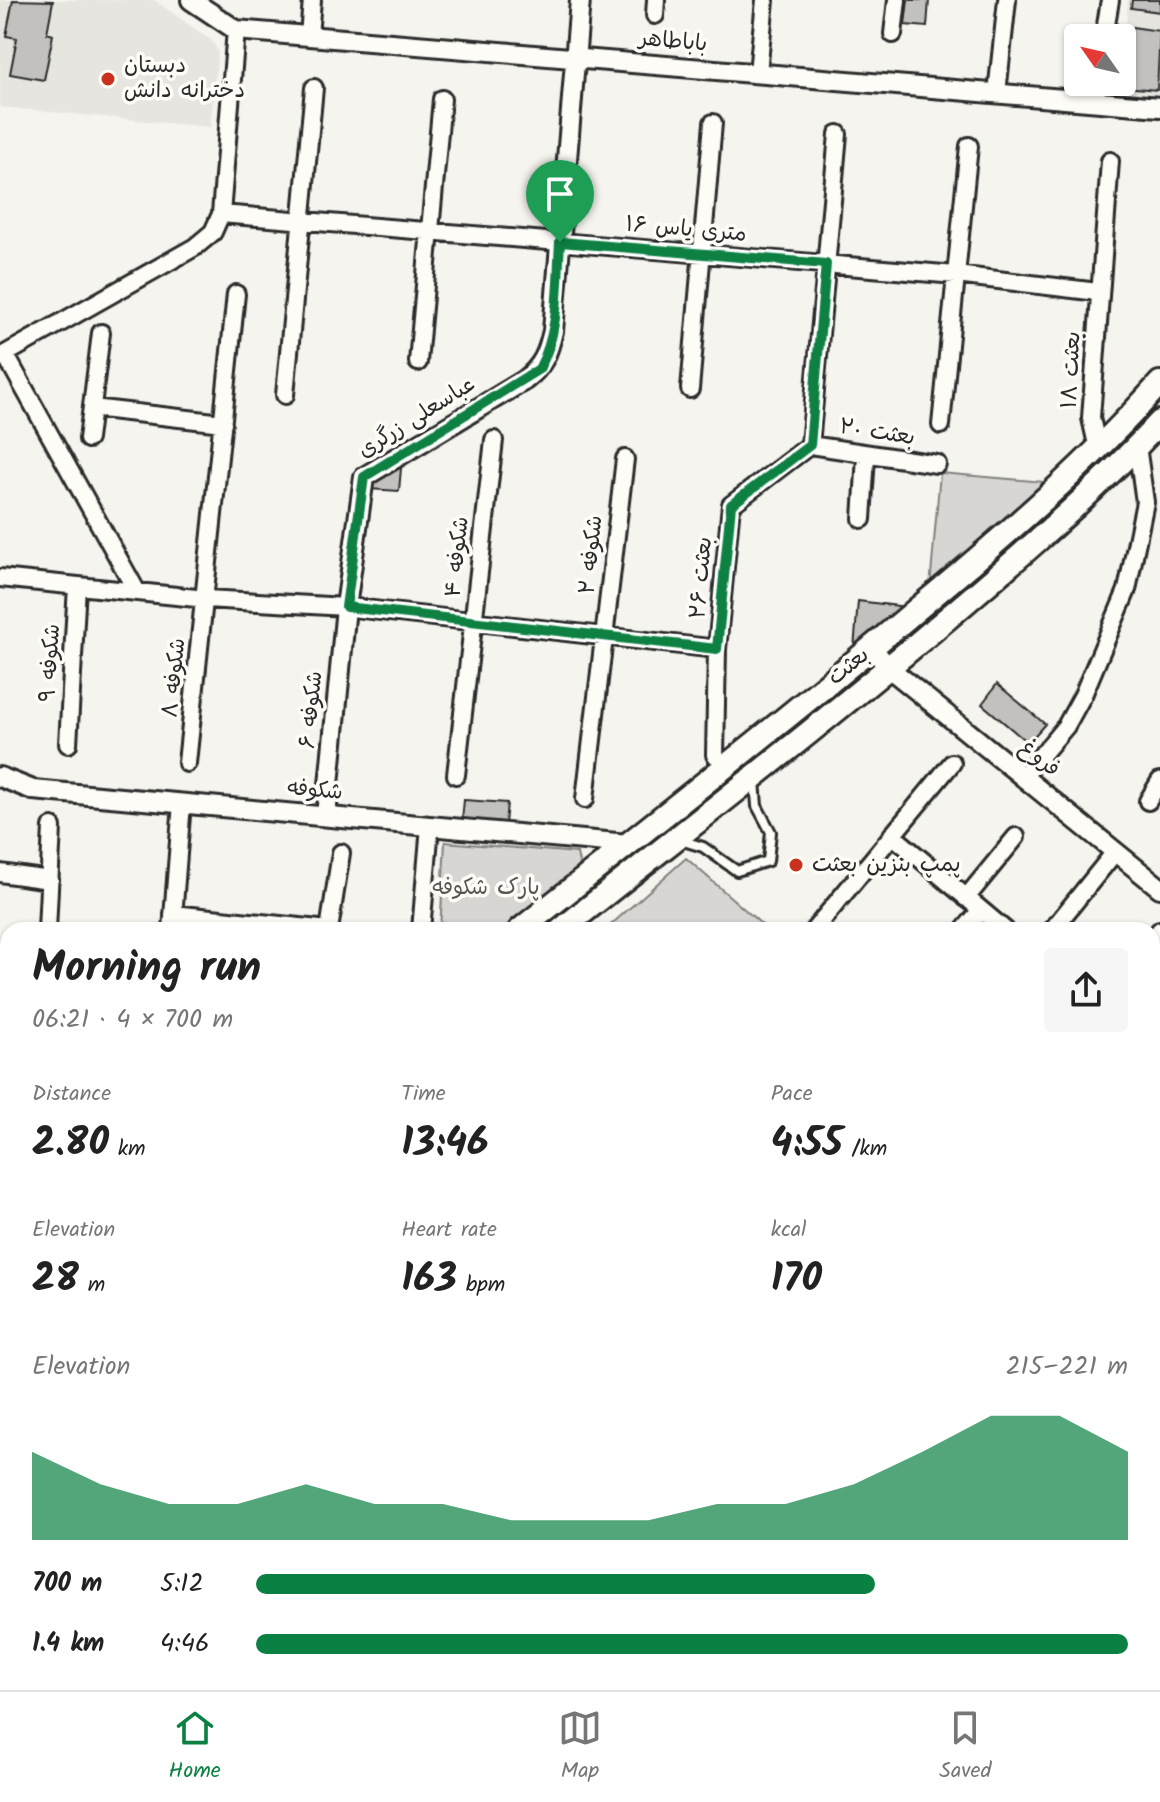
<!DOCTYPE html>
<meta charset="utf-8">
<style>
body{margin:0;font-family:Kalam,"Playpen Sans Arabic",sans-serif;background:#f6f6f6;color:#222;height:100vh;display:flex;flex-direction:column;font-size:30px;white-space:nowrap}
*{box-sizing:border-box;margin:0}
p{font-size:26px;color:#767676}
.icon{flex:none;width:44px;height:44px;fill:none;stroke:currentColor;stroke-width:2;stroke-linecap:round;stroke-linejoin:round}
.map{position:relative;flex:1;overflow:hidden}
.sheet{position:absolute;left:0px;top:922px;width:1160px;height:768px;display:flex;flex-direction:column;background:#fff;border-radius:24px 24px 0 0;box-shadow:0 2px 6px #0004}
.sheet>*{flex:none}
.needle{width:52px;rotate:304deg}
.buttons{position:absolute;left:1064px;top:24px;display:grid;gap:16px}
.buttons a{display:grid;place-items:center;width:72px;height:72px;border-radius:8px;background:#fff;box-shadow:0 2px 6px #0004;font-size:40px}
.pin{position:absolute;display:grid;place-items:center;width:68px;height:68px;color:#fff;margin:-82px -34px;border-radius:50% 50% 50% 0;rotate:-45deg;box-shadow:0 0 8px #0007}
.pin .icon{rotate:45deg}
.round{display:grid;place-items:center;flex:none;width:84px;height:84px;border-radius:8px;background:#f6f6f6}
.headline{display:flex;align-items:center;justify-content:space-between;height:136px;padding:0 32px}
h1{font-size:44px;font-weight:700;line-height:60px}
.stats{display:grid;grid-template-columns:repeat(3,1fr);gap:12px;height:136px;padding:8px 32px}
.stats div{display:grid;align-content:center}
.stats b{font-size:40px;font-weight:700}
.stats small{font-size:22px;font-weight:400}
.stats p{font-size:22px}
.chart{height:224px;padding:16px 32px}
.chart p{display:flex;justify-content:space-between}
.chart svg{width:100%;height:144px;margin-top:8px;fill:#0b8043;opacity:.7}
ul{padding:0 32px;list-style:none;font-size:26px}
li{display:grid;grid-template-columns:128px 96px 1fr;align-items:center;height:60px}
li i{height:20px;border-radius:10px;background:#0b8043}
.menu{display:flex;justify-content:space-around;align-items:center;height:112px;border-top:2px solid #e0e0e0;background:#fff;font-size:22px;color:#767676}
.menu a{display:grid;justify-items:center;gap:4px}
.menu .on{color:#0b8043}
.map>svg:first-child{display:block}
.built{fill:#e6e5e0}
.green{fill:#d7d6d2;stroke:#81807e;stroke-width:2}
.building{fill:#c2c1be;stroke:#2b2b2b;stroke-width:2}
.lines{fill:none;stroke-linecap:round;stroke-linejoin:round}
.service-casing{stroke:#2b2b2b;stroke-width:14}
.minor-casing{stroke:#2b2b2b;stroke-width:22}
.tertiary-casing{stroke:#2b2b2b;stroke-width:24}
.secondary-casing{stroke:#2b2b2b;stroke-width:28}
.service{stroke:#fdfcf7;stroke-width:8}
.minor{stroke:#fdfcf7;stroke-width:16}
.tertiary{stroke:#fdfcf7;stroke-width:18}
.secondary{stroke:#fdfcf7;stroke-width:22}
.route-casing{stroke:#fff;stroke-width:16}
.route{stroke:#0b8043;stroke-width:10}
.poi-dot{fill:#c8321e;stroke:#fdfcf7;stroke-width:3}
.labels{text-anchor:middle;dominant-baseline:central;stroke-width:7;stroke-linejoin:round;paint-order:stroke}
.street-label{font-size:22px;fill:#2b2b2b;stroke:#fdfcf7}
.poi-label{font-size:22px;fill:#2b2b2b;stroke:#fdfcf7;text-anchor:start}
.park-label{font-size:22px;fill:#565655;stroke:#fdfcf7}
</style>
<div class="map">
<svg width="1160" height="1690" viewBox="0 0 1160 1690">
<rect width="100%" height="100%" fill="#f5f4ef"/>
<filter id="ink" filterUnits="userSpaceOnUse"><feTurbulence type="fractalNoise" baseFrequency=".0125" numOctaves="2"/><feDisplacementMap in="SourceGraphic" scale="16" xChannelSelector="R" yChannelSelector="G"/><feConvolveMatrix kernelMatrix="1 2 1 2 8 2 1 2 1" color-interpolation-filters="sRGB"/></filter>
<g filter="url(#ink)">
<!-- built -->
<path class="built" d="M0,0H154L212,41L218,52L210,127L0,107Z
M1128,0H1160V95L1117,92L1118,82H1122Z"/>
<!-- green -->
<path class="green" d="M940,473L1045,482L936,586L930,587Z
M445,842L577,853L580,868L503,930H440Z
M686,858L768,930H605Z"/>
<!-- building -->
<path class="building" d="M13,0L53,1L47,33L53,35L44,80L10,74L17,38L6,36Z
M908,0H929L927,27L905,25Z
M1132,0H1160V12L1131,8Z
M1132,27L1160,31L1157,90L1125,87Z
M402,457L399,491L369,489L371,473Z
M858,601L906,607L854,649Z
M997,684L1045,724L1028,743L982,704Z
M464,800L507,803L505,824L462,820Z
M7,1612L8,1613V1664L0,1662V1627Z
M1154,1619L1160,1624V1642L1152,1636Z
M1152,1636L1160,1642L1158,1668L1152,1663Z
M0,1668L8,1674L0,1687Z
M94,1682H146L153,1687L150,1690H98L92,1685Z
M517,1682H587L581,1690H520L515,1686Z
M1113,1682H1139L1141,1683L1137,1690H1116L1110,1686Z"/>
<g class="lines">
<defs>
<path id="service" d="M680,840L703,847L737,871L768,861L771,832L757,806L755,780"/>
<path id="minor" d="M655,15L656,0
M893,34L897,0
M309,36L312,0
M1104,38L1110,0
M758,73L765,0
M997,93L1007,0
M1095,101L1098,82
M221,214L956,275L1098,292
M5,354L137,592
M0,357L195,247L213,232L221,214L236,30
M418,362L442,99
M690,389L713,123
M285,395L314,88
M92,408L223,423
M941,425L969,146
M88,439L101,333
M810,445L838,134
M810,445L937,464
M1098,449L1091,418L1110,161
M862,519L866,456
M0,578L206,599L346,607L717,649
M68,744L77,586
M715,755L717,649L731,505L810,445
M187,763L236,294
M456,775L494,440
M1023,777L1066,726L1083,695L1127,590L1145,502L1137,446
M585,799L625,459
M1148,801L1160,781
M892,835L1005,930
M0,873L50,880
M966,898L1016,837
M173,914L329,930
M47,930L52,827
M172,930L182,803
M329,930L341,853
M421,930L430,826
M814,930L952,763
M964,930L981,910
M1052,930L1115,852
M1152,940L1160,930
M0,985L8,986
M1152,1054L1160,1061
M1152,1092L1160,1082
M0,1119H8
M1152,1275L1160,1264
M1152,1451L1160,1441
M0,1562L8,1568
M0,1592L8,1581
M156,1682L166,1690
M894,1690L900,1682
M1054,1690L1060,1682
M1157,1690L1160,1686"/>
<path id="tertiary" d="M191,0L236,30L1160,107
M872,648L889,668L1160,888
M0,777L33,790L628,844
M326,816L346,607L364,477L525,380C543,366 548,353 553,331L580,0
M1152,1548L1160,1555
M822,1682L832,1690"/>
<path id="secondary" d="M520,930C654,823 790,717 921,606C1005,536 1087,465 1160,383
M561,930C691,826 823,724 950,616C1023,554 1095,492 1160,422
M0,1346L8,1339
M0,1380L8,1374
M0,1463L8,1469
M0,1508L8,1514
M227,1682L237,1690
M287,1682L297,1690"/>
</defs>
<!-- service casing -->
<use href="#service" class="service-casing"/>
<!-- minor casing -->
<use href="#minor" class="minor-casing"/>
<!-- tertiary casing -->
<use href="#tertiary" class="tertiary-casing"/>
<!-- secondary casing -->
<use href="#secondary" class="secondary-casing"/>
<!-- service -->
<use href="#service" class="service"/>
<!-- minor -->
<use href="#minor" class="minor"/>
<!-- tertiary -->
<use href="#tertiary" class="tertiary"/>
<!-- secondary -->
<use href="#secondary" class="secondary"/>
</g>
</g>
<g class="lines" filter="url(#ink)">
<defs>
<path id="route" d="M560,242L826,264L810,445L731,505L717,649L346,607L364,477L539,369C560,332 557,284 560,242Z"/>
</defs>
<!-- route casing -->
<use href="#route" class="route-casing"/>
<!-- route -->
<use href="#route" class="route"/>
</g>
<!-- markers -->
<g class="poi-dot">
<circle cx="108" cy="79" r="8"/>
<circle cx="796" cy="865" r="8"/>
</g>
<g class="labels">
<!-- street labels -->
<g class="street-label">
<text transform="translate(673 42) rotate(5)">باباطاهر</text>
<text transform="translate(686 230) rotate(5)">۱۶ متری یاس</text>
<text transform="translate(1072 370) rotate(-87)">بعثت ۱۸</text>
<text transform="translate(417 418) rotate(-32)">عباسعلی زرگری</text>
<text transform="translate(877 433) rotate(9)">بعثت ۲۰</text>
<text transform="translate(592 555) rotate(-84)">شکوفه ۲</text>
<text transform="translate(458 557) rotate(-84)">شکوفه ۴</text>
<text transform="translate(702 578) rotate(-85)">بعثت ۲۶</text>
<text transform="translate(51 663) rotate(-86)">شکوفه ۹</text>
<text transform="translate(849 667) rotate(-39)">بعثت</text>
<text transform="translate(175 678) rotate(-84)">شکوفه ۸</text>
<text transform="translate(312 710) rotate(-84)">شکوفه ۶</text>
<text transform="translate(1039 759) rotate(39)">فروغ</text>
<text transform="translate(315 791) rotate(5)">شکوفه</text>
</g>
<!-- poi labels -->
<g class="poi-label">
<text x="124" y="66">دبستان<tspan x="124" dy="25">دخترانه دانش</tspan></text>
<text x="812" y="865">پمپ بنزین بعثت</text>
</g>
<!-- park labels -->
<g class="park-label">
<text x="486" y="888">پارک شکوفه</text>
</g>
</g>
</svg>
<div class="buttons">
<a><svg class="needle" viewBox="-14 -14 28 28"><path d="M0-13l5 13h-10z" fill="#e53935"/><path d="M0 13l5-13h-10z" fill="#767676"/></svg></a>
</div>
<div class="pin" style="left:560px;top:242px;background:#1e9e55"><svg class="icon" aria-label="arrive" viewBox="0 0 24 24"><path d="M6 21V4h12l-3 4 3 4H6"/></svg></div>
<section class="sheet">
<div class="headline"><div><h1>Morning run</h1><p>06:21 · 4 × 700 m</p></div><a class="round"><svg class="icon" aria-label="share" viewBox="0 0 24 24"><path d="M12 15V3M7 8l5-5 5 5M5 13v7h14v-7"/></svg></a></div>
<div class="stats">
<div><p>Distance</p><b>2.80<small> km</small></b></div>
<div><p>Time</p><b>13:46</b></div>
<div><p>Pace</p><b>4:55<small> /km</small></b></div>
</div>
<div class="stats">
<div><p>Elevation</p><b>28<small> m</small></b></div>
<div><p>Heart rate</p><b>163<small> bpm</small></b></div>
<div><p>kcal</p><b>170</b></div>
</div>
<div class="chart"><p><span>Elevation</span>215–221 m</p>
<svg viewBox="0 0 160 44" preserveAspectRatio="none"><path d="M0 44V17L10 27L20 33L30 33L40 27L50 33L60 33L70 38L80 38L90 38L100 33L110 33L120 27L130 17L140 6L150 6L160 17V44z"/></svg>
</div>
<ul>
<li><b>700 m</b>5:12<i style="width:71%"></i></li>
<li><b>1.4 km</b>4:46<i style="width:100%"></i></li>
</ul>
</section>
</div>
<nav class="menu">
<a class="on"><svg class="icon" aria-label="home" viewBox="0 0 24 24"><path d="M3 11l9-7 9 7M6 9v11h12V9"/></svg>Home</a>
<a><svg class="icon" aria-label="map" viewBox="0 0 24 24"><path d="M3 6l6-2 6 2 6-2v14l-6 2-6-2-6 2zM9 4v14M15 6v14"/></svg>Map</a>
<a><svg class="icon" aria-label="saved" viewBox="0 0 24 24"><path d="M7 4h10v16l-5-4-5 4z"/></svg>Saved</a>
</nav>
